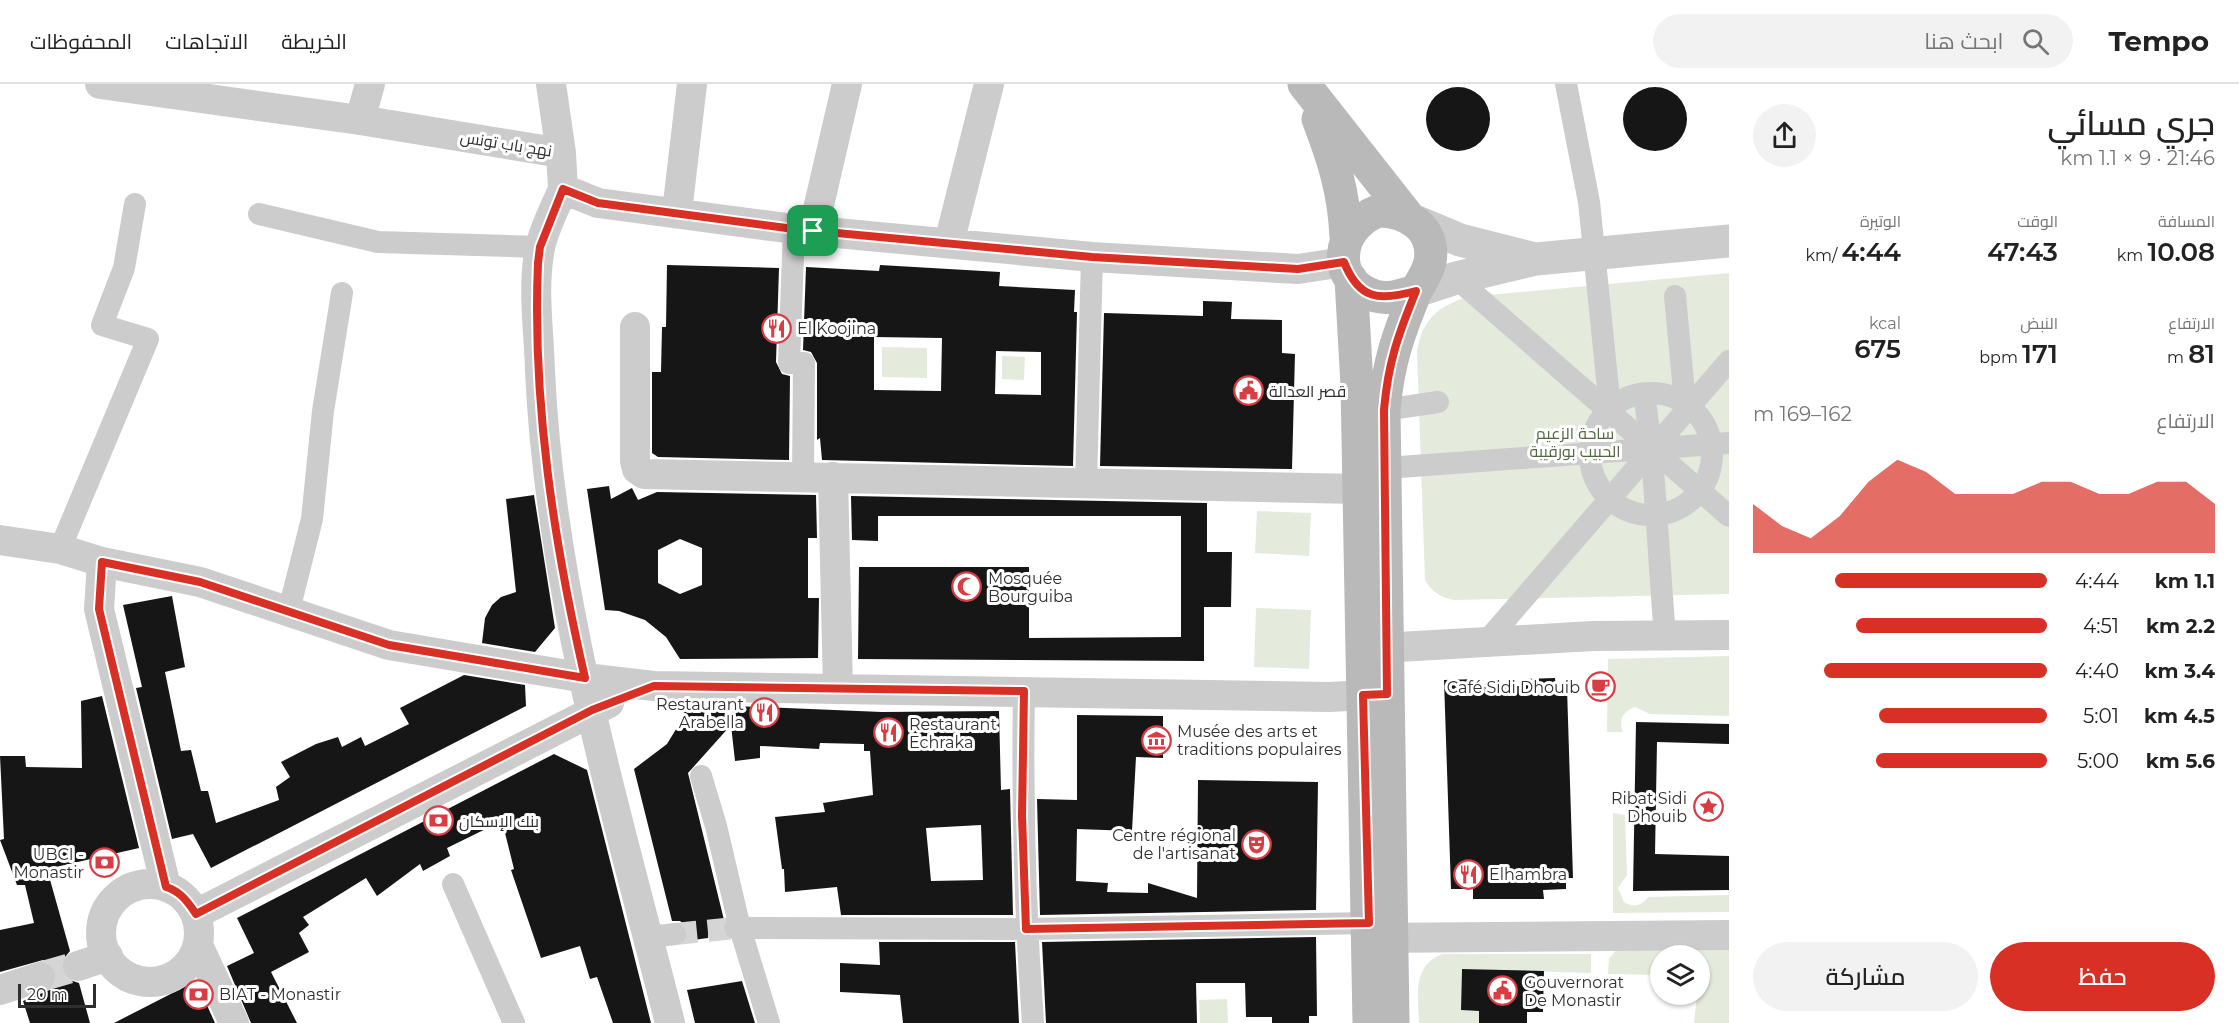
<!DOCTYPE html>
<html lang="ar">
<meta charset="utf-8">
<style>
body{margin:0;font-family:Montserrat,Cairo,sans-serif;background:#f2f2f2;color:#222;direction:rtl;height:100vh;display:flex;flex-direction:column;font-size:22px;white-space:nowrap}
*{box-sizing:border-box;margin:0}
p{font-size:20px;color:#767676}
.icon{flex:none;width:33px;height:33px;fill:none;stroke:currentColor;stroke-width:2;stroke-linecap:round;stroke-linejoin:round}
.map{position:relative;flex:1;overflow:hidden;direction:ltr}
.drawer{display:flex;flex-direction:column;background:#fff;width:510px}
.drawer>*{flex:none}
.buttons{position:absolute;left:1650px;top:861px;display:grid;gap:12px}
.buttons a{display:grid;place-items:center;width:60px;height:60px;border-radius:50%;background:#fff;box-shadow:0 2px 4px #0004;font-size:30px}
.scale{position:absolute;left:18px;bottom:15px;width:78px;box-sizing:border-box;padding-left:6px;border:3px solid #2f2f2f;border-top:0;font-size:16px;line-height:21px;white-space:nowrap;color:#2f2f2f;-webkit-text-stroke:4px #fff;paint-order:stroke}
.pin{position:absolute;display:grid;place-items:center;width:51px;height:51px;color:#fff;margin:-26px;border-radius:12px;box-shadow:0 3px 9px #0006}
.round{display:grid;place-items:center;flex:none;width:63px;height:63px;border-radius:32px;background:#f2f2f2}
.summary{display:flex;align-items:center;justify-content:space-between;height:102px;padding:0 24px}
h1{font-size:33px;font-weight:600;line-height:45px}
.figures{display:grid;grid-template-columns:repeat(3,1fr);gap:9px;height:102px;padding:6px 24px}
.figures div{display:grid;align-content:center}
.figures b{font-size:26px;font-weight:600}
.figures small{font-size:16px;font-weight:400}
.figures p{font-size:16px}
.chart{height:168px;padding:12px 24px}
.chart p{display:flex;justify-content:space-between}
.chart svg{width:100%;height:108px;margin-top:6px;fill:#d93025;opacity:.7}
.cta{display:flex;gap:12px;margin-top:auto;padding:12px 24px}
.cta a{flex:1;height:69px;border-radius:36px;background:#d93025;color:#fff;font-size:24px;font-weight:600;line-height:69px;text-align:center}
.cta a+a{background:#f2f2f2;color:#222}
ul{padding:0 24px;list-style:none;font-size:20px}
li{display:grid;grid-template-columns:96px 72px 1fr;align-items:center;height:45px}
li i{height:15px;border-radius:8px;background:#d93025}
header{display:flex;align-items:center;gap:36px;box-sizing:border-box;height:84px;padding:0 30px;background:#fff;border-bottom:2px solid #e0e0e0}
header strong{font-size:28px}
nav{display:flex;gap:33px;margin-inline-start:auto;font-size:21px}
.search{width:420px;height:54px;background:#f2f2f2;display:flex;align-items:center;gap:15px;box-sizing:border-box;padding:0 21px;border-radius:33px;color:#767676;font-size:22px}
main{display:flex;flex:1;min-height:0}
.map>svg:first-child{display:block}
.green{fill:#e4ebdd}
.building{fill:#161616;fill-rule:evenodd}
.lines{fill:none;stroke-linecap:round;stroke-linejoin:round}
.pedestrian-tunnel{stroke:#d5d5d5;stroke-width:22;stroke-dasharray:22 11;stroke-linecap:butt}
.minor-tunnel{stroke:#d5d5d5;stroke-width:30;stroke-dasharray:30 15;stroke-linecap:butt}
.pedestrian{stroke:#ccc;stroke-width:22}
.minor{stroke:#ccc;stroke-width:30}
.tertiary{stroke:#ccc;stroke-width:33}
.secondary{stroke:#b9b9b9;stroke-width:33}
.route-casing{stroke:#fff;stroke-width:12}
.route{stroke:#d93025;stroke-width:8}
.labels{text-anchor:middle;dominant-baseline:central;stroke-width:6;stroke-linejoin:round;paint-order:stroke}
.street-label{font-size:16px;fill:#2f2f2f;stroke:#fff}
.poi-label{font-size:16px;fill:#2f2f2f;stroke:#fff;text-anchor:start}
.park-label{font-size:16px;fill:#50673f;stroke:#fff}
</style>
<header>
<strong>Tempo</strong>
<div class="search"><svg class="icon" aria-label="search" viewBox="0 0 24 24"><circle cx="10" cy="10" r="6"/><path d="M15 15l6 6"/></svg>ابحث هنا</div>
<nav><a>الخريطة</a><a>الاتجاهات</a><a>المحفوظات</a></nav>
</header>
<main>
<section class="drawer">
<div class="summary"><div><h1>جري مسائي</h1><p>21:46 · 9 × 1.1 km</p></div><a class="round"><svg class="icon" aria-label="share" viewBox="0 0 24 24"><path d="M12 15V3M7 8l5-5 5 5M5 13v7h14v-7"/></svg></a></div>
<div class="figures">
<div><p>المسافة</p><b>10.08<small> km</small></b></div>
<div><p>الوقت</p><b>47:43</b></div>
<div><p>الوتيرة</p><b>4:44<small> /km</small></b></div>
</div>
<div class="figures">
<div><p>الارتفاع</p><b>81<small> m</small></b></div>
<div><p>النبض</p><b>171<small> bpm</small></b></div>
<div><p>kcal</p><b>675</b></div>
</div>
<div class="chart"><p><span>الارتفاع</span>162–169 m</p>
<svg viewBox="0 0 160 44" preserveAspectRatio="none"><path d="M0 44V24L10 33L20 38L30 29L40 15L50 6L60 11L70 20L80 20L90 20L100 15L110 15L120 20L130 20L140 15L150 15L160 24V44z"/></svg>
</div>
<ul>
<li><b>1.1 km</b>4:44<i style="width:72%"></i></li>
<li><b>2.2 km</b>4:51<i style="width:65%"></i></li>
<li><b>3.4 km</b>4:40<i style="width:76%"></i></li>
<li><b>4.5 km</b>5:01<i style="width:57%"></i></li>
<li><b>5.6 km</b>5:00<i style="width:58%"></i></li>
</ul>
<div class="cta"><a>حفظ</a><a>مشاركة</a></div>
</section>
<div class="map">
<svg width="1729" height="939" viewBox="0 0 1729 939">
<rect width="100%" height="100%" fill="#fff"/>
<!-- green -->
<path class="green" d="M1729,189V510L1454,516C1440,513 1433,509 1425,496L1417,268C1422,236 1436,224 1466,213Z
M882,263L927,264V294L882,293Z
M1002,272L1025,273L1024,296L1002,295Z
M1257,427L1311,429L1309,472L1255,469Z
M1256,524L1311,526L1309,585L1254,583Z
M1729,572V632L1650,630L1635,623C1623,627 1618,636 1623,648H1607L1608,575Z
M1613,729L1625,731L1627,791L1618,804L1624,818C1633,824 1642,822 1648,813L1729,811V828L1613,829Z
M1729,864V939H1694L1697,911L1700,910V872H1660V891L1608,890L1609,875L1617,865Z
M1442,870H1591V889L1462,885L1461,926L1479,927V939H1419C1418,912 1412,882 1442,870Z
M1227,915L1228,939H1200L1199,916Z"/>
<!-- building -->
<path class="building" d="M1426 35a32 32 0 1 1 64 0a32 32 0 1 1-64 0Z
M1623 35a32 32 0 1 1 64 0a32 32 0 1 1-64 0Z
M667,181L779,184L776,278L782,290L790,292L789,376L658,373L652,369V288H661L662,243H666Z
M880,181L1000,188L999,202L1075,206L1074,228H1077L1073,382L822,376L820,354L817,356V279L811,268L803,266L806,183L879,187ZM874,253L942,254L941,307L874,306ZM996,267L1041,268V311L995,310Z
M1203,217L1232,218L1231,235L1282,236V269L1295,270L1292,385L1100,382L1104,229L1203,232Z
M609,402L611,415L632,404L638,416L657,408L816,411L817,454H808V514H819L818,574L680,575L666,553L645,536L619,527L605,526L587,405ZM680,455L702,464V501L680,510L658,499V466Z
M534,411L555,544L535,568L482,559L485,534L492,521L501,513L516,508L506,415Z
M851,412L1207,419V468H1232L1231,523H1204V577L858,575L859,483H1029V554L1181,553V432H878V457L852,456Z
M172,512L185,583L165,588L181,667L191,666L201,707H208L216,739L279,716L276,703L290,693L281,678L316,660L338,653L342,663L361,653L365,662L409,640L400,624L464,591L525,601L526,622L211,784L193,750L172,755L136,604L142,603L123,521Z
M1555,594L1556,604H1567L1573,794H1566V805L1543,806L1544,815H1473V805H1451L1444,596L1478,595L1479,603L1520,602V595Z
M102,612L139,764L47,785L70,867L61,878L62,887L67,895L79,899L90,939H30L23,917L52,905L57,897V888L52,881L43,876L0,888V846L34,839L25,801H17L0,756L4,755L0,672H25L26,683L82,684L81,617Z
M686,620L882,628L999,627L1001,706L1010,705L1013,831H841L837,803L785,808L784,785H782L775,733L825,728L823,719L873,711L870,667H864V660L820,659L819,665L760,662V674L735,677L731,641L688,689L724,836L709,838L708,854L686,857L688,849L686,842L680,837H672L634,685L667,660L681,637ZM981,741L983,796L931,797L926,744Z
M1077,631L1163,632V674L1136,673L1132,747L1077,745L1076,797L1108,799L1107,808L1148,809V799L1197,814L1198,696L1318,698L1316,826L1040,831L1037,715L1077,716Z
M1636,638L1729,640V660L1657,658L1655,770L1729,772V806L1633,807Z
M554,670L587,686L651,939H613L597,893L590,895L580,862L541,874L511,786L514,785L502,737L447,764L450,772L423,787L420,780L377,812L366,794L303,833L309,841L299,849L309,868L271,888L297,939H251L227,882L254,869L237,834Z
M1316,853L1317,932H1309V939H1272V933H1246L1245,899H1196L1197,939H1046L1042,858Z
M879,858H1015L1019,939H903L900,911L840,908V879L880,881Z
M1462,885L1544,887L1543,928H1527V939H1479V927L1461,926Z
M196,897L215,939H114Z
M742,897L755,939H695L687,906Z"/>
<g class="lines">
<!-- pedestrian-tunnel -->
<path class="pedestrian-tunnel" d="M675,850L735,844"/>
<!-- minor-tunnel -->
<path class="minor-tunnel" d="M40,893L78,882"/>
<!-- pedestrian -->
<path class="pedestrian" d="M1566,0L1589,118L1610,324
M259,130L378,158L540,163
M794,145L789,279H804L803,393
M1456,194L1729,432
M1675,212L1685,319
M1590 370a61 61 0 1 1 122 0a61 61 0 1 1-122 0Z
M1644,310C1656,389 1658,471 1665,551
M1384,326L1438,318
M1386,384L1729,359
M1086,399L1092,173
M60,465L148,255L102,241L124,184L135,120
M289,526L312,435L323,327L342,209
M1486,558L1729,277
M1024,607C1022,718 1025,828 1033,939
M701,692L716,742L740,844L769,939
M453,800L514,939
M735,844L1026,845L1369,839
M649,853L675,850"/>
<!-- minor -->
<path class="minor" d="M100,0L360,36L561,69L563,105L598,119L794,145L1092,173L1298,185L1344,178
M551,0L561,69
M360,36L370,0
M563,105C555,124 544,144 540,164C532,203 539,247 540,287C550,509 616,725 670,939
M677,128L692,0
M813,147L847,0
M949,159L989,0
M635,243V377L637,385L644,390L1359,405
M833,393L838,604
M0,456L60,465L102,478L200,498L389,561L585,594L654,602L1329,613L1385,610
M102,478L99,525L166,803
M1363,565L1593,552L1729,551
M101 849a49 49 0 1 1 98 0a49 49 0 1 1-98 0Z
M196,830L609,619
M1369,854L1729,851
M198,861L234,939
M78,882L108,872
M0,906L40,893"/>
<!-- tertiary -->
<path class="tertiary" d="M1417,138L1460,156L1531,174
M1416,207L1456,194L1536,175L1729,157"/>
<!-- secondary -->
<path class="secondary" d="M1304,0L1407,131
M1318,35C1334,77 1344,108 1346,153
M1378,127C1407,127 1436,144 1430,178C1428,188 1421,198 1416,207C1403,211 1389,216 1375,212C1329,198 1336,143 1378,127Z
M1351,195L1357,301L1369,939
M1393,939L1384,326C1388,279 1398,251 1416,207"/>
</g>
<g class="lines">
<defs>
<path id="route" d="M563,105L598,119L794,145L1092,173L1298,185L1344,178C1359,216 1379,217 1416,207C1398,251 1388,279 1384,326L1387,610L1363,611L1369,839L1026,845L1022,732L1024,607L654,602L592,626L196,830C188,818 180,807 166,803L99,525L102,478L200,498L389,561L585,594C554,459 532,318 538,179L540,163Z"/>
</defs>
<!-- route casing -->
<use href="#route" class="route-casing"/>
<!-- route -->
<use href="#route" class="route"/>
</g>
<!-- icons -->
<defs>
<symbol id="restaurant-ring" viewBox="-11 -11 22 22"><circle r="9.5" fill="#fff" stroke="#d93d44" stroke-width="1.5"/><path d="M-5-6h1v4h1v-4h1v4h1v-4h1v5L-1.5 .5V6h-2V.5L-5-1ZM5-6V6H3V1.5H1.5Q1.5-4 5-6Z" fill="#d93d44"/></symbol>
<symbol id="civic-ring" viewBox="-11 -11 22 22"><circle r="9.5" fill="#fff" stroke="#d93d44" stroke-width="1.5"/><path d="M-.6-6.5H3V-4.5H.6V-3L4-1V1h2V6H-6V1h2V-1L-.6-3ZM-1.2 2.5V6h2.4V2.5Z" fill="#d93d44"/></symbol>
<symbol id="mosque-ring" viewBox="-11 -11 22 22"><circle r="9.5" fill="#fff" stroke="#d93d44" stroke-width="1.5"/><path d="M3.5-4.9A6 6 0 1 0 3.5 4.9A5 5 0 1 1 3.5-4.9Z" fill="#d93d44"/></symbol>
<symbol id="cafe-ring" viewBox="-11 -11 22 22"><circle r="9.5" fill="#fff" stroke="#d93d44" stroke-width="1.5"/><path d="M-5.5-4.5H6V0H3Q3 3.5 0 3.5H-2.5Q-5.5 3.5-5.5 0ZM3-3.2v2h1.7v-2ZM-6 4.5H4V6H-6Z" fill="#d93d44"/></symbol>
<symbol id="museum-ring" viewBox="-11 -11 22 22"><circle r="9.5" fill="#fff" stroke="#d93d44" stroke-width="1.5"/><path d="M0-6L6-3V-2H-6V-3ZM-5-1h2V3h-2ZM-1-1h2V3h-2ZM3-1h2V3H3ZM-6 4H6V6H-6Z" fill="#d93d44"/></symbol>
<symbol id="sight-ring" viewBox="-11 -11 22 22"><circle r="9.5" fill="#fff" stroke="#d93d44" stroke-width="1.5"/><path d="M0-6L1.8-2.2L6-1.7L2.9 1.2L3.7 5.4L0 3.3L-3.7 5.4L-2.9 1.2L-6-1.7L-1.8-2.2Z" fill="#d93d44"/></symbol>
<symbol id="bank-ring" viewBox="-11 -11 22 22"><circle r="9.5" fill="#fff" stroke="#d93d44" stroke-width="1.5"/><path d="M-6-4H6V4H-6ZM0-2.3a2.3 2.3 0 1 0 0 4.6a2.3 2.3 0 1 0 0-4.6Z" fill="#d93d44"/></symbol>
<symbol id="theatre-ring" viewBox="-11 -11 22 22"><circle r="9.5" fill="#fff" stroke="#d93d44" stroke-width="1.5"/><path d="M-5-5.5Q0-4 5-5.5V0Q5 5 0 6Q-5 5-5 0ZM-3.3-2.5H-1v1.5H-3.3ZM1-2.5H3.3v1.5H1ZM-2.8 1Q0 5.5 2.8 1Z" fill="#d93d44"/></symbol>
</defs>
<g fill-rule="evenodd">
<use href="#restaurant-ring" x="760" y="228" width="33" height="33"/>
<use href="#civic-ring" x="1232" y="290" width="33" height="33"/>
<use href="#mosque-ring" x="950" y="486" width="33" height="33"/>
<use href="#cafe-ring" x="1584" y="586" width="33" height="33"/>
<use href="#restaurant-ring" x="748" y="612" width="33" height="33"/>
<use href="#restaurant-ring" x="872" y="632" width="33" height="33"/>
<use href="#museum-ring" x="1140" y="640" width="33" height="33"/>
<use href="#sight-ring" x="1692" y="706" width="33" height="33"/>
<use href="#bank-ring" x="422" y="720" width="33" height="33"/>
<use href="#theatre-ring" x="1240" y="744" width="33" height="33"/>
<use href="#bank-ring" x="88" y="762" width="33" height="33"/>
<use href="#restaurant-ring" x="1452" y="774" width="33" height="33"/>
<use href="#civic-ring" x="1486" y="890" width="33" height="33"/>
<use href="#bank-ring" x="182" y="894" width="33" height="33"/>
</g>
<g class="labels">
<!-- street labels -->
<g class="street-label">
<text transform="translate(506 60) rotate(9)">نهج باب تونس</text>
</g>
<!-- poi labels -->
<g class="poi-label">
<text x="797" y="244">El Koojina</text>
<text x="1269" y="307">قصر العدالة</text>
<text x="988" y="494">Mosquée<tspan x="988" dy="18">Bourguiba</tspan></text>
<text x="1580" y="603" text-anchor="end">Café Sidi Dhouib</text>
<text x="744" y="620" text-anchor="end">Restaurant<tspan x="744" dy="18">Arabella</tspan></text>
<text x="909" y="640">Restaurant<tspan x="909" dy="18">Echraka</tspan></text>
<text x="1177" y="647">Musée des arts et<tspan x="1177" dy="18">traditions populaires</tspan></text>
<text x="1687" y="714" text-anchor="end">Ribat Sidi<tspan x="1687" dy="18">Dhouib</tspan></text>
<text x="459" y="737">بنك الإسكان</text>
<text x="1236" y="751" text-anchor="end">Centre régional<tspan x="1236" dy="18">de l'artisanat</tspan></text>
<text x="84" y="770" text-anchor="end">UBCI -<tspan x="84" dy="18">Monastir</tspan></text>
<text x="1489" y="790">Elhambra</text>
<text x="1524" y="898">Gouvernorat<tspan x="1524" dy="18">De Monastir</tspan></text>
<text x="219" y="910">BIAT - Monastir</text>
</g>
<!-- park labels -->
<g class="park-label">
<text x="1575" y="349">ساحة الزعيم<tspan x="1575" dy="18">الحبيب بورقيبة</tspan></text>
</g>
</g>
</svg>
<div class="buttons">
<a><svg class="icon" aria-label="layers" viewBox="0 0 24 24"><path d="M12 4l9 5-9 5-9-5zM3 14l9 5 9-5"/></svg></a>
</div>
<div class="scale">20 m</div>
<div class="pin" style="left:813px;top:147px;background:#1e9e55"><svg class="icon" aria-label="arrive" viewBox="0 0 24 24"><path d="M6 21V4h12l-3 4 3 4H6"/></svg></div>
</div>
</main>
